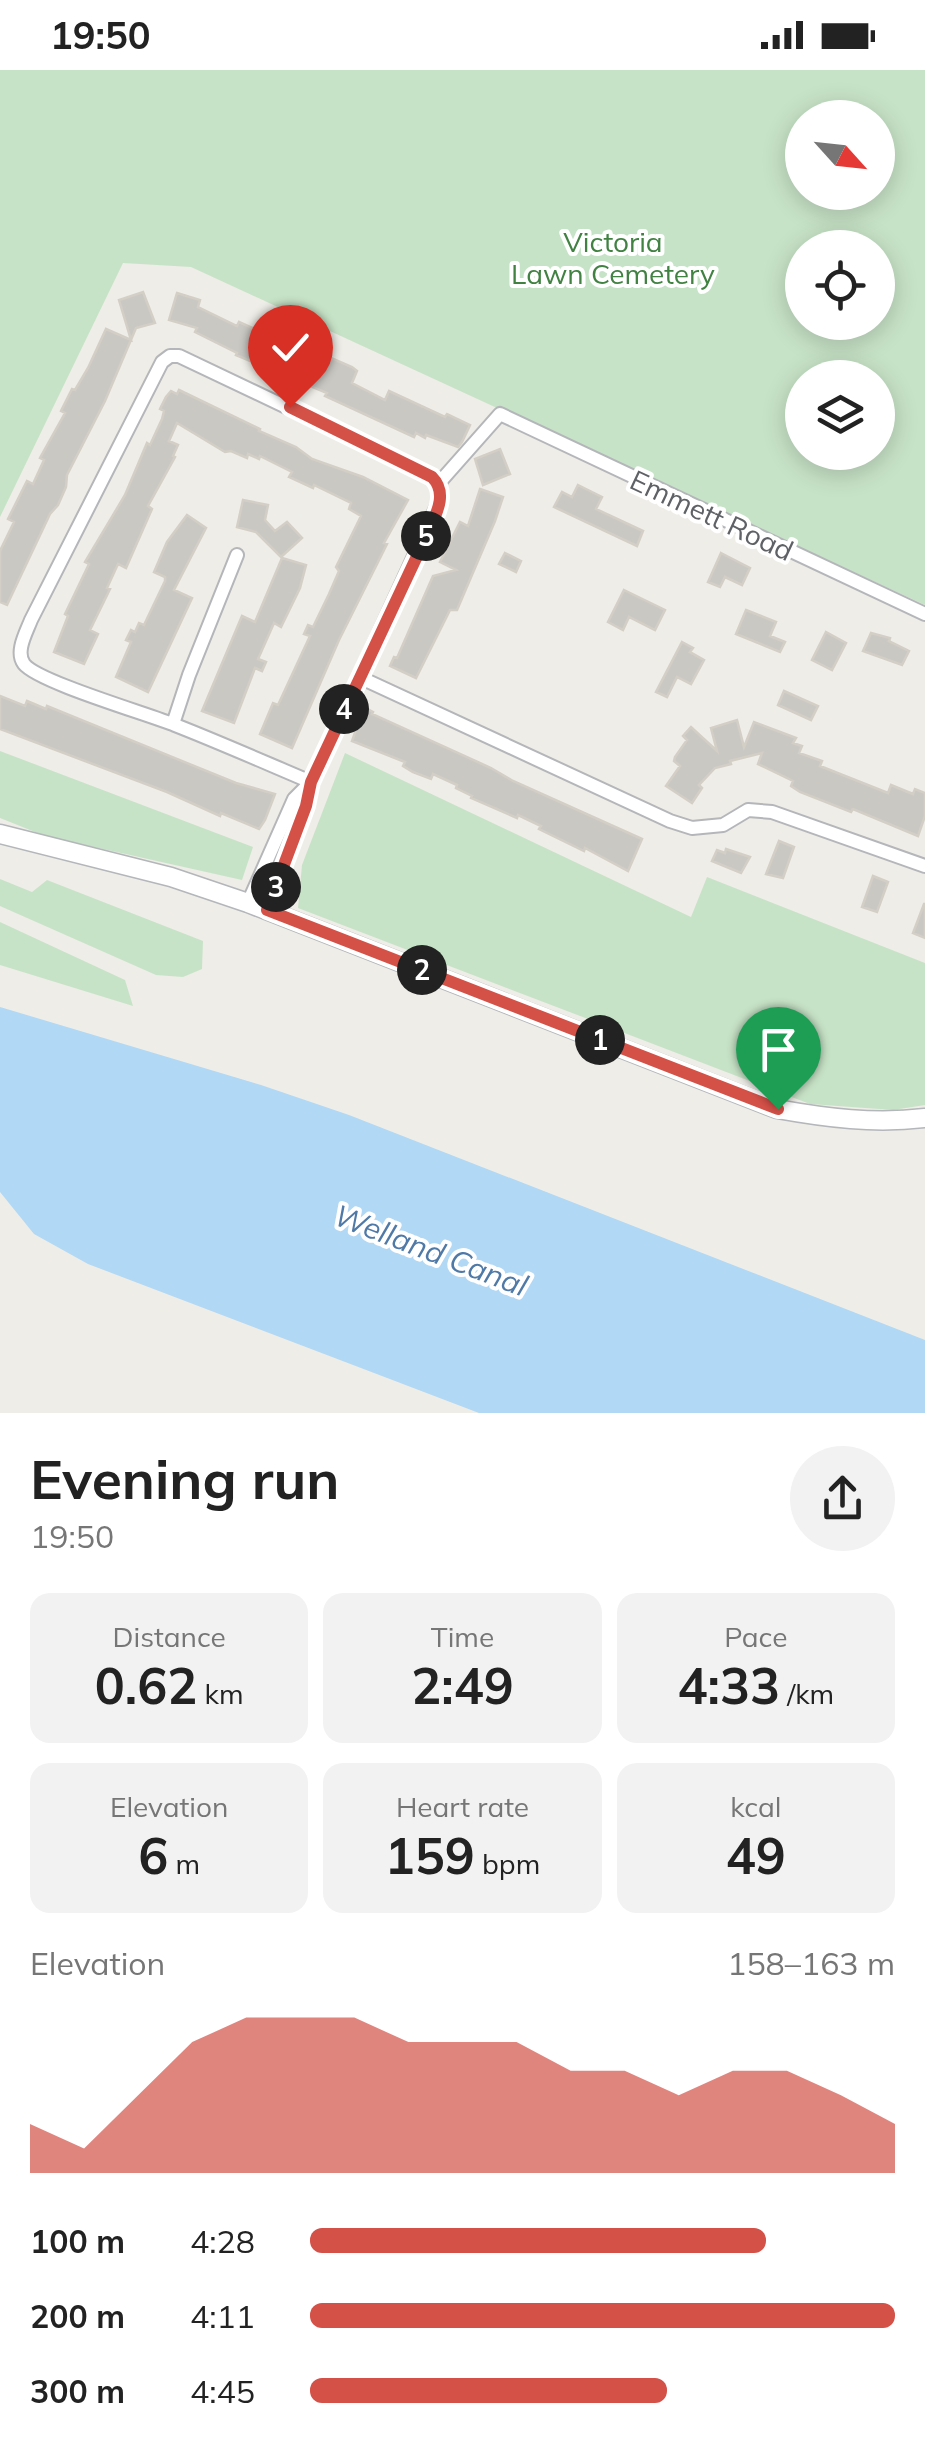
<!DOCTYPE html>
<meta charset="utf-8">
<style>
body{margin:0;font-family:Mulish,sans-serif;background:#f2f2f2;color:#222;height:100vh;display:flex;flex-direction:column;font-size:38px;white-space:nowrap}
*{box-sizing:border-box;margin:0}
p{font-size:32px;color:#767676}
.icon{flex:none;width:55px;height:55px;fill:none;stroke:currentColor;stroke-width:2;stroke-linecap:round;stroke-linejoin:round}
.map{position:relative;height:1343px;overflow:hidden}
.panel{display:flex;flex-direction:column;background:#fff;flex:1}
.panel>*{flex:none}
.needle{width:65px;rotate:117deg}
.controls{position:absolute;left:785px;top:30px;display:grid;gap:20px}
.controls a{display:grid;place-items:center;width:110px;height:110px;border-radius:50%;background:#fff;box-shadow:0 5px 25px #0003;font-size:50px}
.pin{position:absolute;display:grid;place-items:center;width:85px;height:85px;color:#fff;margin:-102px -42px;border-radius:50% 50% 50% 0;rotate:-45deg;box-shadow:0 0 10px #0007}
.pin .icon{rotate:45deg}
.km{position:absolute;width:50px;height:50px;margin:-25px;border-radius:50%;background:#222;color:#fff;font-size:28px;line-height:50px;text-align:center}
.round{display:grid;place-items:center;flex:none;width:105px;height:105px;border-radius:52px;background:#f2f2f2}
.head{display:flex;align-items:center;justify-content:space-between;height:170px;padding:0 30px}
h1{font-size:55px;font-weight:700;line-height:75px}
.stats{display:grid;grid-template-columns:repeat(3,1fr);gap:15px;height:170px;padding:10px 30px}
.stats div{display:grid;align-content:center;border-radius:20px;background:#f2f2f2;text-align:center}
.stats b{font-size:50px;font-weight:700}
.stats small{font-size:28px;font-weight:400}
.stats p{font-size:28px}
.chart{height:280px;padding:20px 30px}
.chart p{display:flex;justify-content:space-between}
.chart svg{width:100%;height:180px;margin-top:10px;fill:#d45148;opacity:.7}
ul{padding:0 30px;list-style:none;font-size:32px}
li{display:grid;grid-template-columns:160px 120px 1fr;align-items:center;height:75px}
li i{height:25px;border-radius:12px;background:#d45148}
.status{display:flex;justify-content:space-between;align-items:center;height:70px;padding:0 50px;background:#fff;direction:ltr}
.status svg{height:28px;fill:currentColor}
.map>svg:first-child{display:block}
.green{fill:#c7e3c7;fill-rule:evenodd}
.water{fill:#b1d8f5}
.building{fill:#cac8c3;stroke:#d3cfc6;stroke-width:2.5}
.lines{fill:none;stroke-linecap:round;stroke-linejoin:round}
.minor-casing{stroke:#b4b6ba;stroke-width:16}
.secondary-casing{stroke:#b3b6ba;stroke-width:21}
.minor{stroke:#fff;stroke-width:12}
.secondary{stroke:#fff;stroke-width:18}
.route-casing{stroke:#fff;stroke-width:20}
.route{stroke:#d45148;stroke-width:12}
.labels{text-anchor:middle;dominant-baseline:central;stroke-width:8;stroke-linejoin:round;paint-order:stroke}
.park-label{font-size:28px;fill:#418243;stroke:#fff}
.street-label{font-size:28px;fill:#5e6165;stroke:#fff}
.water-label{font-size:30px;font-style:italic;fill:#4f79a6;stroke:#fff}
</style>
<div class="status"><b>19:50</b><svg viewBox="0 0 49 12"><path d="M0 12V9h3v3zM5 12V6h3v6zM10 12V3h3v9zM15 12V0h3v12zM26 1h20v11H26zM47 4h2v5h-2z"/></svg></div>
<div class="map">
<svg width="925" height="1343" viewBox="0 0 925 1343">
<rect width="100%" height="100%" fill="#efede7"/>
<!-- green -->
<path class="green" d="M0,0H925V535L191,197L123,193L0,447ZM802,48H878V122H802ZM802,178H878V252H802ZM802,308H878V382H802Z
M0,681L253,777L242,810L45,766L0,748Z
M345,683L691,847L707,807L925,893V1035L893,1040L810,1034L298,838L302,795Z
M0,809L32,822L47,810L203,871L202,899L183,907L156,905L0,836Z
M0,852L125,910L133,936L0,895Z"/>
<!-- water -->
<path class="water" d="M0,937L261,1015L349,1045L925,1270V1343H479L88,1194L34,1164L0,1122Z"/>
<!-- building -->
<path class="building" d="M143,222L155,253L136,258L105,331L67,405L66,417L58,435L50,444L7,535L0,532V481L14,452L8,449L27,411L33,414L44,390L40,388L65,343L61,341L72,319L75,320L88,298L106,259L131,270L119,230Z
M177,223L200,230L198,237L237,256L239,252L270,266L272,262L352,297L357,301L352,313L385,330L389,321L445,347L447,344L470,355L462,372L458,377L426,365L425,368L416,363L414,367L325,326L327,323L236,285L237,283L195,262L197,258L169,250Z
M179,320L260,359L259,361L296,377L312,389L363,407L408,430L384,473L387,474L339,570L292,678L260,664L273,633L278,635L310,566L304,564L308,555L313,557L329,524L339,501L336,497L361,446L349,439L351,433L314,415L313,418L289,407L292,402L260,386L259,389L248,384L247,388L231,381L225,382L177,353L169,371L178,375L173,386L175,387L148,436L152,439L126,498L118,494L107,518L110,519L90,560L98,564L84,594L54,582L68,546L65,544L89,494L85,492L125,425L147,373L150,375L162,349L164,341L160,339L166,327L171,321L177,324Z
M500,379L510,404L483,415L475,389Z
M578,415L602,427L596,439L643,461L637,476L554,437L562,422L572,427Z
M480,419L503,427L495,451L457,540H450L416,608L390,596L394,587L397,588L433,506L456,500L440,492L460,452L468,456Z
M243,430L268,435L265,450L275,461L287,452L302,468L281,487L256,462L237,457Z
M187,445L206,458L174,520L192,528L148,622L116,607L131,572L126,570L131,560L135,562L139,553L144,555L165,511V507L154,502L167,472Z
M505,483L521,491L516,502L499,494Z
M721,483L750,498L742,515L725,507L720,517L708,512Z
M282,488L306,495L300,518L281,557L274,553L258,589L266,592L262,601L255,598L234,653L202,641L242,546L255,552Z
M624,520L665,540L655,560L629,547L623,560L608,552Z
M746,540L776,552L770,566L785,572L780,582L736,564Z
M826,562L846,573L832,600L812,590Z
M871,563L890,568L889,571L909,581L902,595L863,581Z
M682,572L693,578L690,582L704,590L691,614L677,607L667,627L656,622Z
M784,621L818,636L811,650L778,635Z
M0,626L25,636L27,631L46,639L47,636L236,713L275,724L265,750L259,759L221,743L220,746L167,722L0,659Z
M364,637L373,642L372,644L491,698L513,711L642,769L628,801L585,778L584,781L539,759L541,756L518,745L517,748L471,728L472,726L456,718L457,715L433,704L431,709L413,702L403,696L405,692L352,671Z
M737,650L744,677L754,652L796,668L793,673L802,676L799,683L822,691L820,696L888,723L891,715L913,724L915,719L925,723V746L918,766L853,739L851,742L800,722L791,716L793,711L758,694L762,683L730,691L731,694L715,698L699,715L702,718L692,733L666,716L680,696L674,691L675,687L687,670L683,666L691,657L717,681L711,658Z
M779,771L794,777L783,808L766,804Z
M726,779L750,787L741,803L712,791L717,780L725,783Z
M873,806L888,812L877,842L862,837Z
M924,834H925V868L913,863Z"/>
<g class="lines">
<defs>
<path id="minor" d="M439,413L500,344L925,544
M359,607L670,751L692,758L723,755L748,740L772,742L925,796
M173,654L189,605L237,485
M248,833L294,729L309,714
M267,840L306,736L311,712L441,427L439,413L433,407L179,286H170L162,292L31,550C26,563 15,582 24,594C38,612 148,644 175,655C221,673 266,693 311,712"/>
<path id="secondary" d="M0,764L171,807L248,833L777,1039C827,1048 874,1054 925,1048"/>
</defs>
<!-- minor casing -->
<use href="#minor" class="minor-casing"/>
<!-- secondary casing -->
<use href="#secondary" class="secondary-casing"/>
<!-- minor -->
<use href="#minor" class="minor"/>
<!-- secondary -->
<use href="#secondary" class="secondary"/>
</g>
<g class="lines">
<defs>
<path id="route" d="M290,337L432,407C449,424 435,446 427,465L311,712L306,736L267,840L778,1039"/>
</defs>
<!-- route casing -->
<use href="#route" class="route-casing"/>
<!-- route -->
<use href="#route" class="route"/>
</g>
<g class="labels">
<!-- park labels -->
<g class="park-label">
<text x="613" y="171">Victoria<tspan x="613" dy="32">Lawn Cemetery</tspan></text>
</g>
<!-- street labels -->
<g class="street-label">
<text transform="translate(712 445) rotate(25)">Emmett Road</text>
</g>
<!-- water labels -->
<g class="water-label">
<text transform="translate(431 1180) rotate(21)">Welland Canal</text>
</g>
</g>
</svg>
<div class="controls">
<a><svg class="needle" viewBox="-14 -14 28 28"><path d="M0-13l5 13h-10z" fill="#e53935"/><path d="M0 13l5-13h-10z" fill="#767676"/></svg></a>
<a><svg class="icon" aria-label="locate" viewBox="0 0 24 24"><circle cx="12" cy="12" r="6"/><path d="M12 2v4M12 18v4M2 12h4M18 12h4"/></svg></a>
<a><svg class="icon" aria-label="layers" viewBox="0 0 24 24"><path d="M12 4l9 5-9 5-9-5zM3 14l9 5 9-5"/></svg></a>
</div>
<div class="pin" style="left:778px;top:1039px;background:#1e9e55"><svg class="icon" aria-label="arrive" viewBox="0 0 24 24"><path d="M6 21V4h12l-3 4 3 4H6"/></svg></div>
<div class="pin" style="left:290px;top:337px;background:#d93025"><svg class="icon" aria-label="check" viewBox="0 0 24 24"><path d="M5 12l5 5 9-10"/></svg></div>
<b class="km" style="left:600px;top:970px">1</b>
<b class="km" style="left:422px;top:900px">2</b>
<b class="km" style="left:276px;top:817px">3</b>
<b class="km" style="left:344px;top:639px">4</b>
<b class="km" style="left:426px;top:466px">5</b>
</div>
<section class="panel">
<div class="head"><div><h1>Evening run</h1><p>19:50</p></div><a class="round"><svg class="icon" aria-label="share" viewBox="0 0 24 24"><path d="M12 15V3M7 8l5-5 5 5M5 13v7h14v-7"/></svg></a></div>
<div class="stats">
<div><p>Distance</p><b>0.62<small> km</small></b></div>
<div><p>Time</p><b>2:49</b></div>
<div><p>Pace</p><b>4:33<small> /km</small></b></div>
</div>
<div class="stats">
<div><p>Elevation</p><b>6<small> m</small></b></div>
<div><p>Heart rate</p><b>159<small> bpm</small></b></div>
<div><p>kcal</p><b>49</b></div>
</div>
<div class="chart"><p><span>Elevation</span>158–163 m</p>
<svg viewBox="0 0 160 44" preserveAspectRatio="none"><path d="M0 44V32L10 38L20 25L30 12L40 6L50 6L60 6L70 12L80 12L90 12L100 19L110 19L120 25L130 19L140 19L150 25L160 32V44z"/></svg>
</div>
<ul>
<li><b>100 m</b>4:28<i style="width:78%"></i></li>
<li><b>200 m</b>4:11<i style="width:100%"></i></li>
<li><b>300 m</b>4:45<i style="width:61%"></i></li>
</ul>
</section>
